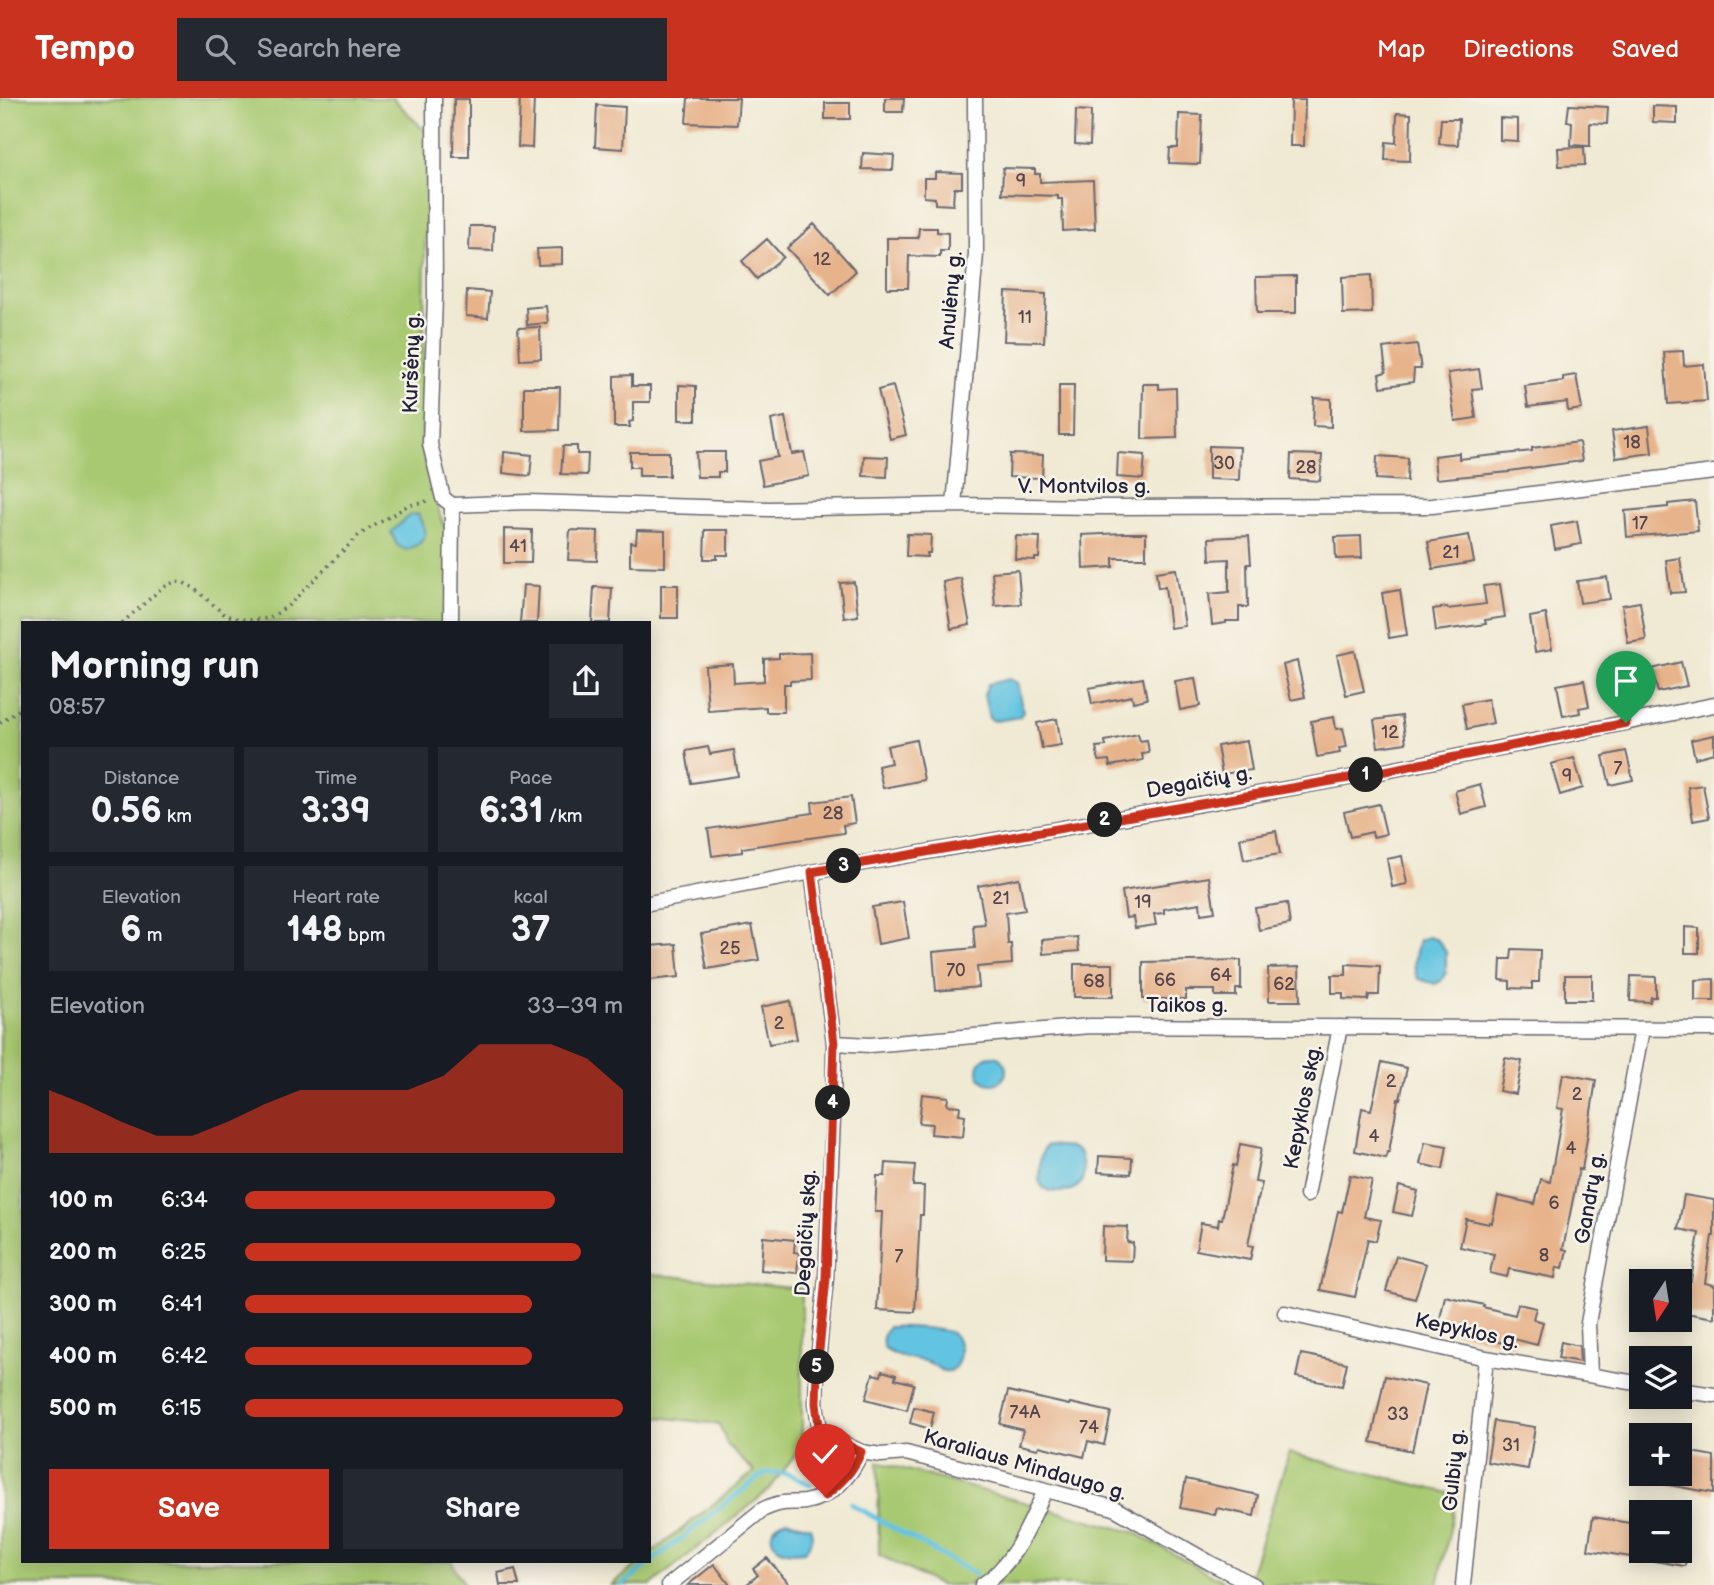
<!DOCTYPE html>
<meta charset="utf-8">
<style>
body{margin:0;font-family:"Balsamiq Sans",sans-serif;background:#242831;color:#f1f3f6;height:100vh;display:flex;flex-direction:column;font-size:26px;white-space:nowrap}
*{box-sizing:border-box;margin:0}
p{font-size:23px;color:#9ea1a6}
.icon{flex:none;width:38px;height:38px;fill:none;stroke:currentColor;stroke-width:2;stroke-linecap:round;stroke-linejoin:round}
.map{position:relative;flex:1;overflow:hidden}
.sheet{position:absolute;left:21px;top:523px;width:630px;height:942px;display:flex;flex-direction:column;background:#171b24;border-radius:0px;box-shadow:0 4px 18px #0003}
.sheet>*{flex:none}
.needle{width:46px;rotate:192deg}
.controls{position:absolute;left:1629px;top:1171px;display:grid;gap:14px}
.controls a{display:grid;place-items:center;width:63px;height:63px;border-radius:0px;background:#171b24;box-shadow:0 4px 18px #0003;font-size:35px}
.pin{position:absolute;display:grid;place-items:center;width:60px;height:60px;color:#fff;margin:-72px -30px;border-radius:50% 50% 50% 0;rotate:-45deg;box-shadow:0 0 7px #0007}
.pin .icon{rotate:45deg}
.km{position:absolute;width:35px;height:35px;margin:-18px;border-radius:50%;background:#222;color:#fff;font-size:19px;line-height:35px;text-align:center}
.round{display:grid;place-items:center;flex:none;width:74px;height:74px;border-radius:0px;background:#242831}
.overview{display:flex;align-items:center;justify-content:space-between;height:119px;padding:0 28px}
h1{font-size:38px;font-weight:700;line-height:52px}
.stats{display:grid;grid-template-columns:repeat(3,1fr);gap:10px;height:119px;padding:7px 28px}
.stats div{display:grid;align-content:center;border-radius:0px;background:#242831;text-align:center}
.stats b{font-size:35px;font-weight:700}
.stats small{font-size:19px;font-weight:400}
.stats p{font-size:19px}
.chart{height:196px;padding:14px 28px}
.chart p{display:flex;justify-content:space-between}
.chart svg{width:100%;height:126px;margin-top:7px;fill:#c8321e;opacity:.7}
.action{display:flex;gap:14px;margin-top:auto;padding:14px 28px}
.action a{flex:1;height:80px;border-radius:0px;background:#c8321e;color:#fff;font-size:28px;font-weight:700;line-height:80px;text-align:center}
.action a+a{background:#242831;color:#f1f3f6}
ul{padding:0 28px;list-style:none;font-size:23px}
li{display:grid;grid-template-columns:112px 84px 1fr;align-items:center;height:52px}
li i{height:18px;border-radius:9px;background:#c8321e}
header{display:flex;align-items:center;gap:42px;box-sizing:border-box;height:98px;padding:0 35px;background:#c8321e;color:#fff}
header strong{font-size:33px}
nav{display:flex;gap:38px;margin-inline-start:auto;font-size:24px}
.search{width:490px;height:63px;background:#242831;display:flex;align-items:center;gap:18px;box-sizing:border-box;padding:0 24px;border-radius:0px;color:#9ea1a6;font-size:26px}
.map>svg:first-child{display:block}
.green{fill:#a8c971;stroke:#657656;stroke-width:2}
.water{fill:#63c4e1;stroke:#42738e;stroke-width:2}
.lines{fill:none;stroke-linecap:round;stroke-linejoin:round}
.stream{stroke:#63c4e1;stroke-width:5}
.building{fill:#e7b38b}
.minor-casing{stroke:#6a6871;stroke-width:17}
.path{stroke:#6a6871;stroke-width:3.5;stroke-dasharray:2 5;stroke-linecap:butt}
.minor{stroke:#fff;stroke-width:14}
.route-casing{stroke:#fff;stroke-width:14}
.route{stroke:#c8321e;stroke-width:9}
.labels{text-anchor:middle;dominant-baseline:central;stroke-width:5;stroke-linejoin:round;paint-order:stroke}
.number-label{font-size:18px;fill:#53464f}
.street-label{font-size:21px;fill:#22223b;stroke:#f7f3e8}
</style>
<header>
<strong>Tempo</strong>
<div class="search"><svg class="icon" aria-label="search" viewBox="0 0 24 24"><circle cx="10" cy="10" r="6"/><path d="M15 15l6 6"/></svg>Search here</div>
<nav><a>Map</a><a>Directions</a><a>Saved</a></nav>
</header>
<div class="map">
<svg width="1714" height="1487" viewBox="0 0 1714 1487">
<rect width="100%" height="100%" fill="#f7f3e8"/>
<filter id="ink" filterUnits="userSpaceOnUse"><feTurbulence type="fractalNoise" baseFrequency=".0143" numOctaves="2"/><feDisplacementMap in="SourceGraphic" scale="14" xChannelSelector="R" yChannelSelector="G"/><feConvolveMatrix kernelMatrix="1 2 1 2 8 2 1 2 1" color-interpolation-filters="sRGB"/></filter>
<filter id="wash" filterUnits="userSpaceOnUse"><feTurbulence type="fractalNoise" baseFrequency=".00686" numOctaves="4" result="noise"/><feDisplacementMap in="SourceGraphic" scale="28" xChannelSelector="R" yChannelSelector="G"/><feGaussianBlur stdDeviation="1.57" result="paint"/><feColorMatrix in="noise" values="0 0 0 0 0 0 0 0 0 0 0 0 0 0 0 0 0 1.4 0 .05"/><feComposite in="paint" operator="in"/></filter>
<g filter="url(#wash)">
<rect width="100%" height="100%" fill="#f0ead4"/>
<!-- green -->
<path class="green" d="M0,0H393L427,35L422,351L432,394L446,433L450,525H23V1463H452L454,1469L465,1487H0Z
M649,1176L802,1191V1348L769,1392L651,1487H611L642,1463H649V1457L754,1374L727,1346L719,1326L649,1318Z
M1289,1355L1457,1397L1438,1487H1247Z
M878,1364L1136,1435L1230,1487H939L879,1457Z"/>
<!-- water -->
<path class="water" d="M418,416C427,436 430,443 406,452L397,447L391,434L410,417Z
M1010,581L1017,585L1023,614L1019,619L995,623L989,620L984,597L988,586Z
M1428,839L1438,842L1446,854V874L1441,883L1435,886L1418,881C1412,869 1415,855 1419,842Z
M978 972a14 14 0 1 1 28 0a14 14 0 1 1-28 0Z
M1047,1047L1070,1049L1079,1053C1082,1061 1086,1079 1080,1086C1072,1095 1046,1098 1040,1085C1038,1080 1040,1072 1040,1068C1040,1059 1041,1054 1047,1047Z
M888,1229C900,1228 945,1230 953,1236C965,1244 961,1276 944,1273C937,1271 932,1265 925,1263C908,1259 868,1259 888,1229Z
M786,1422L810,1429C814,1439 812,1446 804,1453C797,1454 787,1454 781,1451C778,1450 775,1446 773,1443C768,1432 777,1426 786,1422Z"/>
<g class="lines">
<!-- stream -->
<path class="stream" d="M851,1406L975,1476
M622,1487L763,1376C784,1372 793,1377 810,1387"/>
</g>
<g id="blocks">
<!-- building -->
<path class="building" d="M520,0H534L532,50L518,49Z
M688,0H739L737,27L686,25Z
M885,0H904L903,14H885Z
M454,1H469V59H453Z
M1291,2H1305L1304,48H1290Z
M825,5H850V21H825Z
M597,7L625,9L623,51L595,49Z
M1569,7L1608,9L1607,26L1590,25V48L1571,47L1572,24L1567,23Z
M1653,8L1677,9V25L1653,24Z
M1076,12L1091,13L1090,47L1075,46Z
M1397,15L1411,16L1410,63L1385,62L1386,44L1396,45Z
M1179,16L1202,17L1200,66L1169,65L1170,50H1178Z
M1500,20L1518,21V43L1500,42Z
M1441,21H1459L1458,47L1439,46Z
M1584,49L1585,67L1559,68L1558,50Z
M863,55L894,57L893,72L862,71Z
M1003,70L1035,71V76H1040V84L1093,82L1095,131L1063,133L1062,101H1058V98L1002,96Z
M935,74L962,75V90H954L953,107L935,106V100L924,99V80H935Z
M814,126L856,173L830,197L787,150Z
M470,128H494L493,153L469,152Z
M919,130H937V134L948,135V153H940V159L909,158L908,190H887V140H918Z
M767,141L783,159L757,181L742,163Z
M562,150V166L538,167L537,151Z
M1371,177L1372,215L1343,216L1342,179Z
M1296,178V215H1257L1256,179Z
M467,192L490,194L488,220L466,218Z
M1006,194L1046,196L1044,244L1004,243Z
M546,208L548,225L527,227L526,210Z
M540,229L541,261L520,262L518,230Z
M1417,246L1421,271H1414L1413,284L1381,289L1379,276L1386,274L1383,250Z
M1683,253L1684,268L1704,266L1707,303L1668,306L1664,254Z
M1479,271L1482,290L1472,291L1476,320L1455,323L1448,275Z
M632,277V288H650V304H633V323L629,324L630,329H614V278Z
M1576,277L1582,311L1568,313L1567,304L1528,309L1525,288L1563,283V279Z
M1143,286H1159V291L1176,290L1177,340L1142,341Z
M679,287L696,288V322H679Z
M1059,287H1074L1073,337H1059Z
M893,288L906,337L890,341L878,292Z
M524,289H560L559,332L524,333Z
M1314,300L1331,301V329L1313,328Z
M785,319L792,356L804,354L809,378L763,387L758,363L778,359L771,322Z
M1649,328L1652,355L1616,360L1612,333Z
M1579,344L1582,363L1509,373V374L1436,381L1434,358L1459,355V361L1532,353V350Z
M563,348H577V356H588L587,377L561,376Z
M1209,348L1240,349L1239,382L1209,381Z
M504,354L532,357L530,378L503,375Z
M630,354H669V378H639V369H630Z
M696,354H725V374H718V379H697Z
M1118,355L1145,357L1143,381L1117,379Z
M1010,356L1043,357L1042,380L1009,379Z
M1291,356L1322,357L1320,383L1290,381Z
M864,358L888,359L887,379L863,378Z
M1377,358L1408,360L1407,383L1376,381Z
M1695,403L1698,433L1627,439L1625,413L1668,409V406Z
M1577,423L1581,446L1555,451L1551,428Z
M504,431L532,432L531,465H504Z
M570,432L598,433L597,463L568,462Z
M637,432L665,433V469L630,468V444L636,445Z
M705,432H728V457H717V461H704Z
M1124,435H1146V460H1113V469L1083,471L1082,437Z
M907,436L931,437L930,455H927V459L906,458Z
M1469,437L1474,464L1433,471L1428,444Z
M1016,438L1040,439L1039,460H1035V462L1015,461Z
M1249,438L1251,466H1247L1248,509H1239V523H1226V525L1212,527L1209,496L1229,494V461L1210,462L1209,440Z
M1361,438L1362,460L1336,461L1335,439Z
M1680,460L1685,494L1670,495L1666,462Z
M1176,471L1185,528L1170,530L1165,489L1158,490L1156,474Z
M1018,472L1021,506L995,508L992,474Z
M1607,479L1610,501L1580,505L1577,483Z
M961,480L970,527L951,531L943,484Z
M854,484L858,518L844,520L840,485Z
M1500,486L1505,519L1485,522L1486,526L1436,533L1433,511L1447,509L1448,511L1486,506L1483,488Z
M523,487L539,488L537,525H520Z
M661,487H678V520H661Z
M594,489L612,490L610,525H592Z
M1400,492L1407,537L1389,540L1382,495Z
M1640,504L1646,542L1628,545L1622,507Z
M1546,516L1552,551L1535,554L1530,519Z
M1355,553L1364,593L1346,597L1337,557Z
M810,555L811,582L790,583V586H784V614H766V609L708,613L705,568L733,566L734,585L764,583V561L779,560V556Z
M1297,563L1305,599L1291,602L1283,567Z
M1681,564L1687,588L1658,594L1652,571Z
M1143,580L1147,601L1133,604L1132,598L1092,606L1089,590Z
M1195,580L1200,608L1180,612L1175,583Z
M1584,582L1589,608L1579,610L1580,615L1563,618L1557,587Z
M1488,601L1493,625L1467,631L1462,606Z
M1402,618L1406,645L1378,649L1374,622Z
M1334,619L1336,631L1343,630L1347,649L1339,650L1340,655L1317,659L1311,623Z
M1057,621L1061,647L1042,650L1037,625Z
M1138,636L1140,643L1147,642L1149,655L1142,656L1143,662L1110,668L1109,662L1099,663L1096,649L1106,648L1105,643Z
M1714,637V655L1695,660L1691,642Z
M916,642L924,682L883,690L878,668L891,665L887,648Z
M1247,643L1252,672L1222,676L1217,648Z
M708,649L710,656L734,652L738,678L691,685L686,653Z
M1626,653L1633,682L1610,687L1603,658Z
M1574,660L1583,690L1560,697L1551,666Z
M1480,686L1486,709L1461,716L1455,693Z
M1703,687L1709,720L1693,723L1688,689Z
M851,699L855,725L843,727L844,735L742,750V754L712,758L708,731L813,715L812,704Z
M1379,706L1386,736L1373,739L1372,734L1350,739L1344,714Z
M1276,733L1280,756L1244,762L1240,740Z
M1402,758L1407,786L1392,789L1387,761Z
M1209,779L1215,814L1201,816L1200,805L1164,811V815L1154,816L1156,827L1135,830L1133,819L1126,820L1122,793Z
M1019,780L1025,812L1006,815L1008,846H1011L1012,866L977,869L979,889L936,893L933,854L975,850L973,827L985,826L978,788Z
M903,804L909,840L878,846L872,809Z
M1287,805L1290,826L1259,832L1255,810Z
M752,827L759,862L707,871L701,836Z
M1685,829L1699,830V855H1685Z
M1077,839L1079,853L1043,856L1042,842Z
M676,846L679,879L649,882V848Z
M1512,851L1540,852L1539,884H1532V891L1510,890V883L1500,882L1501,861H1511Z
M1241,862V891H1236V898H1215V892H1186V901H1143V864Z
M1074,866H1113V899H1074Z
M1346,866L1380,868L1379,897H1369L1368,902L1343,901V895H1332V877H1346Z
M1299,869L1300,903H1269L1268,870Z
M1565,877H1592V902H1565Z
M1631,878L1656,879V899H1651L1650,904L1630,903Z
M1714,881V903H1695V882Z
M790,903L797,941L769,946L761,909Z
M1505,960L1522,963L1516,996L1499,993Z
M1382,964L1407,970L1400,1001H1398L1389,1054H1387L1386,1060L1355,1053L1362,1010L1371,1012Z
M1563,976L1596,982L1582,1072L1579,1071L1563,1151L1567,1152L1563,1170L1557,1169L1555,1180L1509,1171L1507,1179L1490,1175L1494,1156L1460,1149L1466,1121L1489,1126V1124L1492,1125L1498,1098L1535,1106L1541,1081L1550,1084L1563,1011L1557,1010Z
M922,996L948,999L947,1007L960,1008L959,1016L965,1017L963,1039L931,1036L932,1026L919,1025Z
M1425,1044L1447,1048L1443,1071L1420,1066Z
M1240,1046L1261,1050L1255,1084L1262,1085L1258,1102H1257L1248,1147L1253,1148L1250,1162L1196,1152L1201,1125L1218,1128L1219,1121H1222L1233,1067L1236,1068Z
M1099,1058L1132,1060L1131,1076L1098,1074Z
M886,1065L915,1067L913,1088H924L923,1117H920L915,1214L877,1212L882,1114H875L877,1078H885Z
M1350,1077L1372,1082L1364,1119L1381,1122L1376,1143L1368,1141L1355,1199L1320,1192L1338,1113L1342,1114Z
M1399,1088L1418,1093L1412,1118L1393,1114Z
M1684,1097L1714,1102V1138H1712L1705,1185L1714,1187V1220L1680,1214V1182L1691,1183L1699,1135L1678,1131Z
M1103,1128L1128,1129L1127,1144L1133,1145L1132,1163L1102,1162Z
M763,1139L795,1142L794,1154L799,1155L797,1175L761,1172Z
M1396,1158L1426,1166L1415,1201L1386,1193Z
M1445,1198L1484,1207L1483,1209L1515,1217L1518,1206L1536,1210L1533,1221L1543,1224L1537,1247L1514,1241L1513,1247L1438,1230Z
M1561,1244L1579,1248L1580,1264L1558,1260Z
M1301,1256L1347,1265L1342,1288L1296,1279Z
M882,1273L896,1277L895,1281L914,1286L907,1312L866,1301L873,1276L881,1278Z
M1385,1278L1426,1287L1412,1353L1371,1344Z
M1008,1293L1069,1307L1070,1305L1111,1314L1104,1347L1088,1343L1084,1359L1039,1348L1038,1351L1019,1347L1023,1332L1000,1326Z
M914,1309L934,1314L930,1331L910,1325Z
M1494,1323L1535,1329L1528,1371L1487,1364Z
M1680,1352L1714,1358V1395L1646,1383L1647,1376H1680Z
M1186,1381L1258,1397L1254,1418L1217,1410L1215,1417L1180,1410Z
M1593,1419L1642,1427V1455V1452H1687L1685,1468L1588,1452Z
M767,1460L790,1487H746L758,1477L753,1471Z
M714,1466L730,1487H688Z
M515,1471L519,1487H500L498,1475Z"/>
</g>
</g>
<g filter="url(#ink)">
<use href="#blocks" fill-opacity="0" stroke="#6a6871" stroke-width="2"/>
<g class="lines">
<defs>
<path id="minor" d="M434,0L435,199L430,346L443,400L452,407L451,525
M452,407L528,404L769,411L954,407L1094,409L1432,408L1714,374
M954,407L976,156L975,0
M812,774L834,945L870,947L1090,928L1714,931
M649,805L812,774L1360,678L1714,607
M834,945L833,1020L826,1180L817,1273L816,1305L819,1327L830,1339L861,1354L881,1357L906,1355L1114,1410L1212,1466L1254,1487
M1307,1097L1340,929
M1285,1215L1486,1260L1642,1286
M1590,1277L1588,1225L1642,931
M1680,1292L1714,1297
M669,1487L762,1412C768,1409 776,1406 783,1405C790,1404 798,1405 805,1404C832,1399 851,1379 861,1354
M982,1487C1015,1466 1029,1426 1045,1393
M1463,1487L1486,1260"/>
</defs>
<!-- minor casing -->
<use href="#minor" class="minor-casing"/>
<!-- path -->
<path class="path" d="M122,525L162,490L174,484L184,485L194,490L225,517L239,521L253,522L270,520L289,507L359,437L407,408L427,403
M0,625L23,609"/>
<!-- minor -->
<use href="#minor" class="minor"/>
</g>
</g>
<g class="lines" filter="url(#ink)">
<defs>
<path id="route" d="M825,1398C841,1385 853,1374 861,1354L830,1339L819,1328L816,1305L817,1273L826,1180L834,945L812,774L1360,678L1626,625"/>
</defs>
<!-- route casing -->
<use href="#route" class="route-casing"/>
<!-- route -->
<use href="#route" class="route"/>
</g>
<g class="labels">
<!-- number labels -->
<g class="number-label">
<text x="1021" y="83">9</text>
<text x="822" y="161">12</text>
<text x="1025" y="219">11</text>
<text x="1632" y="344">18</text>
<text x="1224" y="365">30</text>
<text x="1306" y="369">28</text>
<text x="1640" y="425">17</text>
<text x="518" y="448">41</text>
<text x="1451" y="454">21</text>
<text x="1390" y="634">12</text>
<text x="1618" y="670">7</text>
<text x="1567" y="678">9</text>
<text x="833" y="715">28</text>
<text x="1001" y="800">21</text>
<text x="1143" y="804">19</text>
<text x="730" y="850">25</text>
<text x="956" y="872">70</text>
<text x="1221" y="877">64</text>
<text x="1165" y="882">66</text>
<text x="1094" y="883">68</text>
<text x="1284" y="886">62</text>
<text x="779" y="925">2</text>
<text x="1391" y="983">2</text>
<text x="1577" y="996">2</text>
<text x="1374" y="1038">4</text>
<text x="1571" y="1050">4</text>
<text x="1554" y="1105">6</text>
<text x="1544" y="1157">8</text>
<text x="899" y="1158">7</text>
<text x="1025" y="1314">74A</text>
<text x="1398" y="1316">33</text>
<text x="1089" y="1329">74</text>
<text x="1511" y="1347">31</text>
</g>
<!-- street labels -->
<g class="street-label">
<text transform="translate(951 202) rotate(-85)">Anulėnų g.</text>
<text transform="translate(412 265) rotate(-88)">Kuršėnų g.</text>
<text x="1084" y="388">V. Montvilos g.</text>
<text transform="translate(1199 684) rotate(-10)">Degaičių g.</text>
<text x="1187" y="907">Taikos g.</text>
<text transform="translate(1303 1009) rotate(-79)">Kepyklos skg.</text>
<text transform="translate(1590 1100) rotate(-80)">Gandrų g.</text>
<text transform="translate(806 1135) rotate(-87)">Degaičių skg.</text>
<text transform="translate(1467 1233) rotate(12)">Kepyklos g.</text>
<text transform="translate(1025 1367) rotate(16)">Karaliaus Mindaugo g.</text>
<text transform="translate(1454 1372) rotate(-84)">Gulbių g.</text>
</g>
</g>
</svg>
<div class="controls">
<a><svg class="needle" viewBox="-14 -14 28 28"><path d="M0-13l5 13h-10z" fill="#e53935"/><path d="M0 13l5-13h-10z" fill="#9ea1a6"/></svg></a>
<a><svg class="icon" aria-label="layers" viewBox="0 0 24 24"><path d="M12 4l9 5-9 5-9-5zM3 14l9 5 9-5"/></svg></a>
<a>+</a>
<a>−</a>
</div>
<div class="pin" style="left:1626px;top:625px;background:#1e9e55"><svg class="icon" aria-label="arrive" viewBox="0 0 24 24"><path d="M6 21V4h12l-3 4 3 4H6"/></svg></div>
<div class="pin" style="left:825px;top:1398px;background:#d93025"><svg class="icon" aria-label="check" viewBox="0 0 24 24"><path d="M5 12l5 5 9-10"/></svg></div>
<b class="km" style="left:1366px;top:677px">1</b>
<b class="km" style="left:1105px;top:722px">2</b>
<b class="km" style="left:844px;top:768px">3</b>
<b class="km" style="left:833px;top:1005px">4</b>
<b class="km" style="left:817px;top:1269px">5</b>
<section class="sheet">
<div class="overview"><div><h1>Morning run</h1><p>08:57</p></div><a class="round"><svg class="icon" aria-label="share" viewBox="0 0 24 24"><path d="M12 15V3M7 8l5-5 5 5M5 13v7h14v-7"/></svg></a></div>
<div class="stats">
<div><p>Distance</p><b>0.56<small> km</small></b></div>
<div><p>Time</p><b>3:39</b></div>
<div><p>Pace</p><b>6:31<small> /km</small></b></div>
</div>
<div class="stats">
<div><p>Elevation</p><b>6<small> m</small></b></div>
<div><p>Heart rate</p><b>148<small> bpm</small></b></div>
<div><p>kcal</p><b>37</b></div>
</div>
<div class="chart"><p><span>Elevation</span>33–39 m</p>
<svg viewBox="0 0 160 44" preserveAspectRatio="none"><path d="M0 44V22L10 27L20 33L30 38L40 38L50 33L60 27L70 22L80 22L90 22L100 22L110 17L120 6L130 6L140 6L150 11L160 22V44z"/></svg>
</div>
<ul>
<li><b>100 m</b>6:34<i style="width:82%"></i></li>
<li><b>200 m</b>6:25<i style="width:89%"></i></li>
<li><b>300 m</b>6:41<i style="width:76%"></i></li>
<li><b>400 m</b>6:42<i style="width:76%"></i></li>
<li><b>500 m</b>6:15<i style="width:100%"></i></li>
</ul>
<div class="action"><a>Save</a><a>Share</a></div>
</section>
</div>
